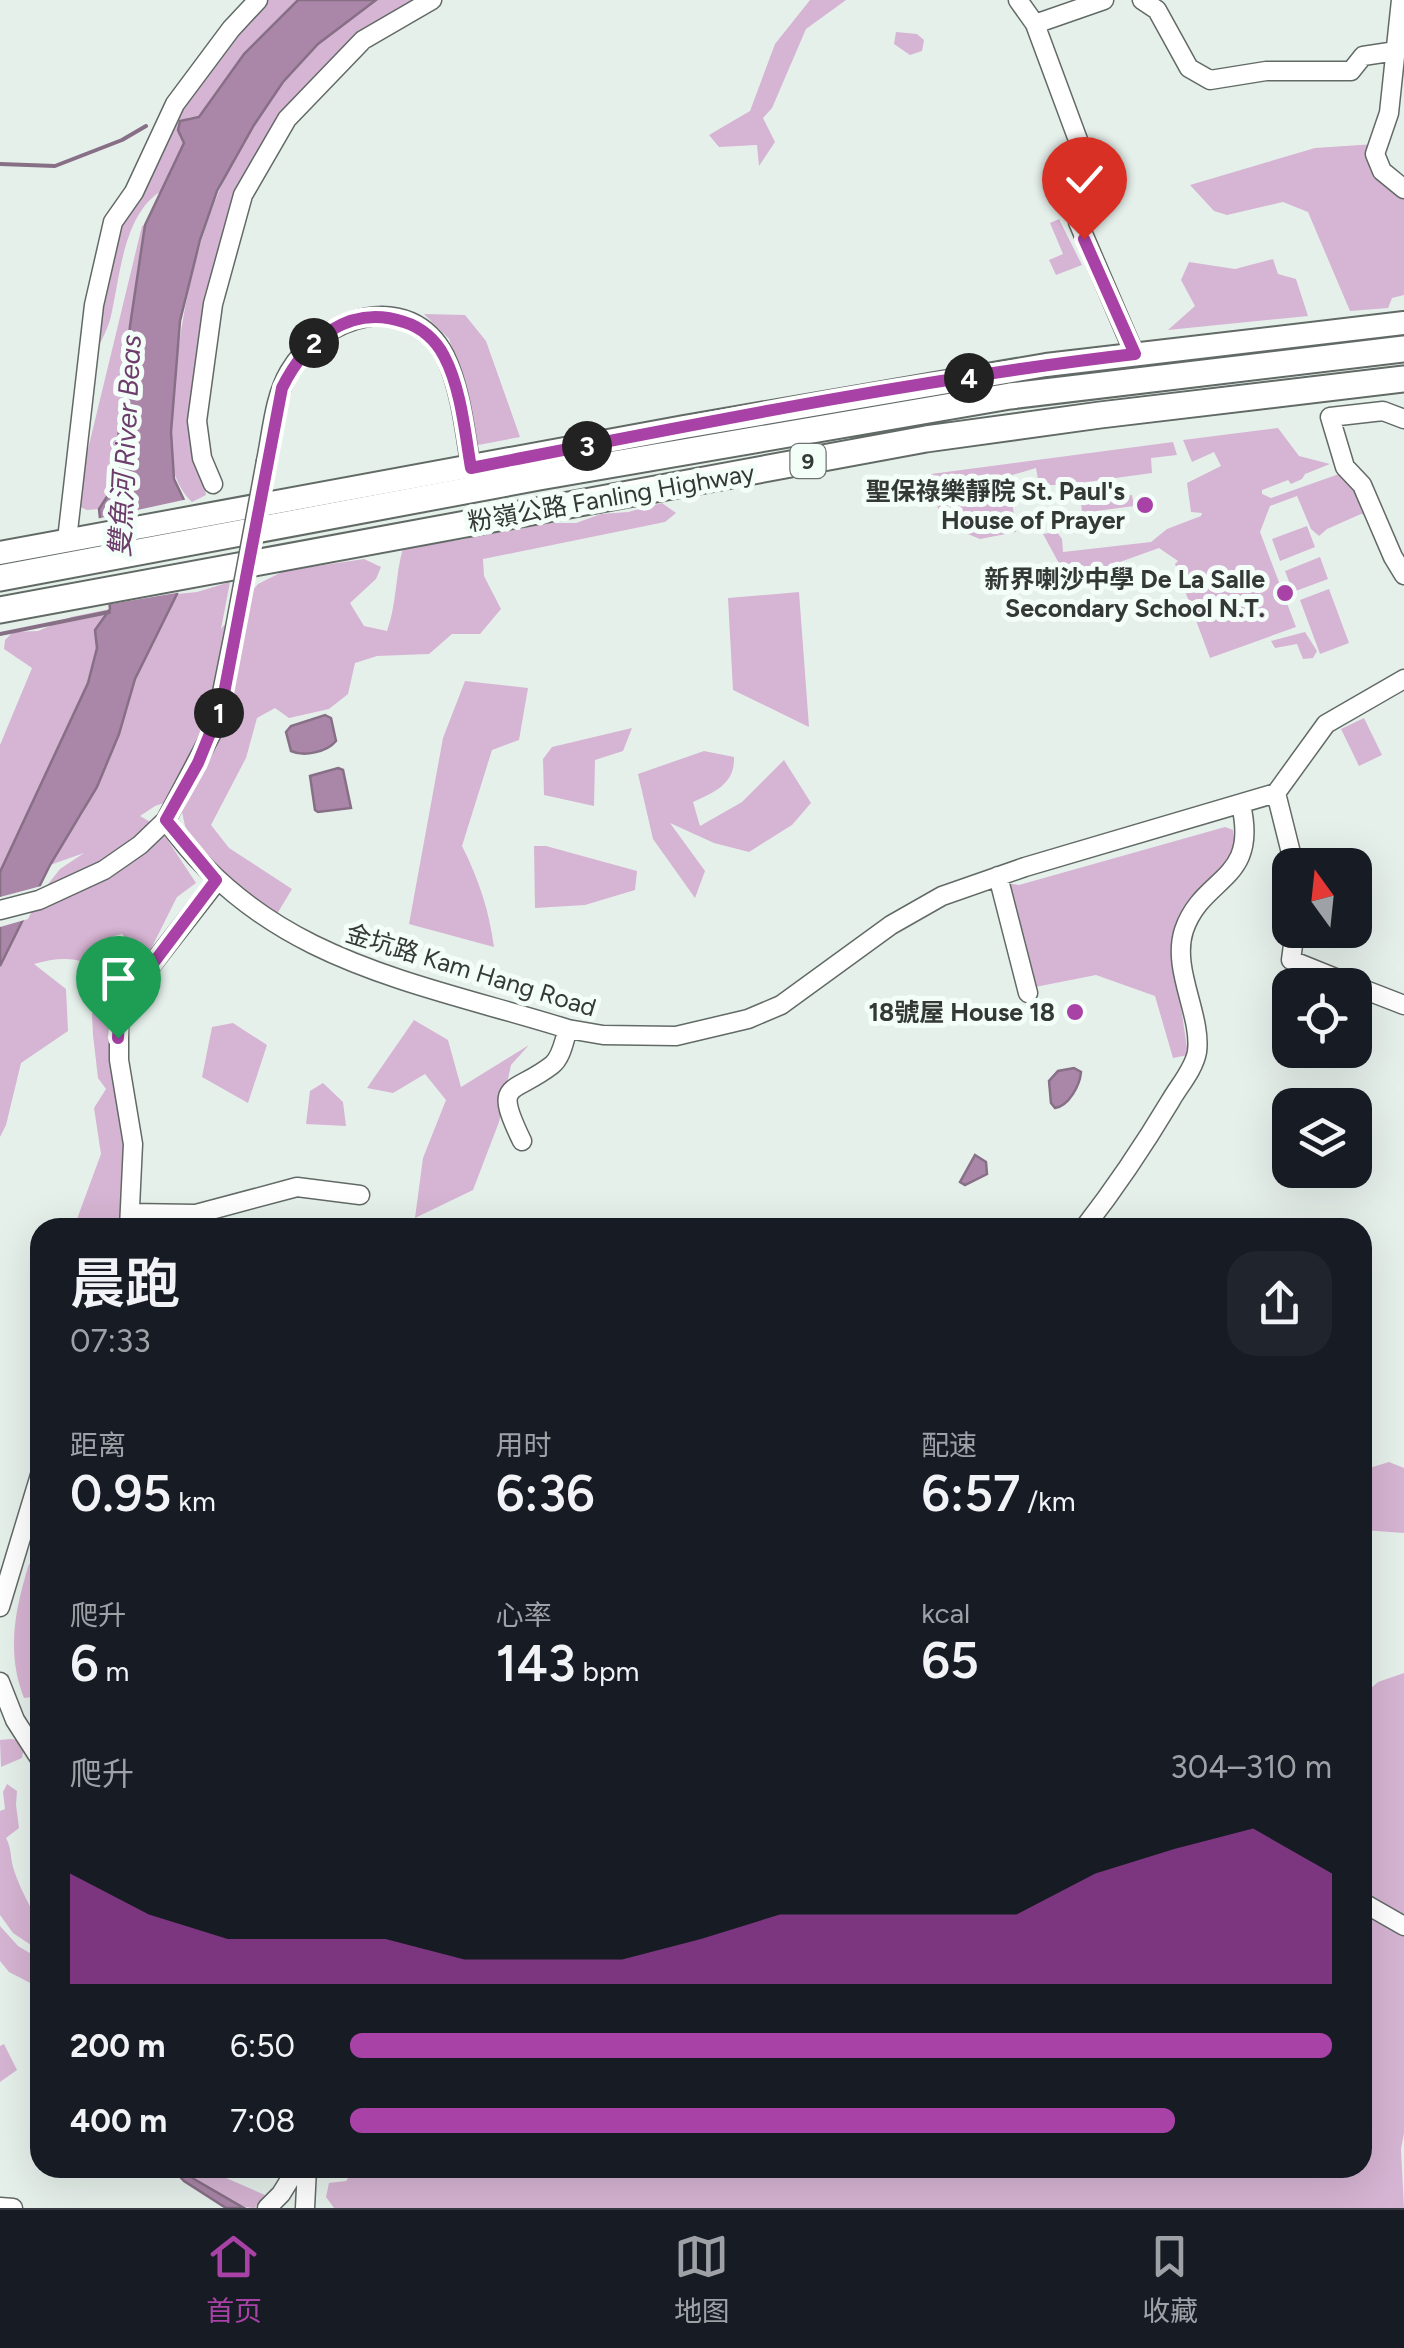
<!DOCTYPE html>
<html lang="zh">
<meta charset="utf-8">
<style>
body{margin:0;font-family:Figtree,"Noto Sans SC",sans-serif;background:#20242c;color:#f1f3f6;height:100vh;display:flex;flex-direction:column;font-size:38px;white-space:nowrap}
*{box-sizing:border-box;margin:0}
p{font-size:32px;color:#9ea1a6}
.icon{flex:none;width:55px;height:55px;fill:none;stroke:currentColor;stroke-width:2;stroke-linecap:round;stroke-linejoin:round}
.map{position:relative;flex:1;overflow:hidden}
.side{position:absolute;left:30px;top:1218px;width:1342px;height:960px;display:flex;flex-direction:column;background:#171b24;border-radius:30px;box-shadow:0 10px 40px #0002}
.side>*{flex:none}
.needle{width:65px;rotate:345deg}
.fabs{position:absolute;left:1272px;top:848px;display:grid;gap:20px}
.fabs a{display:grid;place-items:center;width:100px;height:100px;border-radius:20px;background:#171b24;box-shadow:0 10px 40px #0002;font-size:50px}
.pin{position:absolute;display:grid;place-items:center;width:85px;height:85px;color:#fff;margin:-102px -42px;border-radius:50% 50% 50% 0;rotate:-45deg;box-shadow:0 0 10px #0007}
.pin .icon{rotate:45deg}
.km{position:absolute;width:50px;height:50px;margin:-25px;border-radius:50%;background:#222;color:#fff;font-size:28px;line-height:50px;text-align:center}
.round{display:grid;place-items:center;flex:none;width:105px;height:105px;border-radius:30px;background:#20242c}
.summary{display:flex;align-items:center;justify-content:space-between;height:170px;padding:0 40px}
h1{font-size:55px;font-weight:600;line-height:75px}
.stats{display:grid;grid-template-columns:repeat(3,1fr);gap:15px;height:170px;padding:10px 40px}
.stats div{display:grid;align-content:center}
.stats b{font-size:50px;font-weight:600}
.stats small{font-size:28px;font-weight:400}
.stats p{font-size:28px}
.chart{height:280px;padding:20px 40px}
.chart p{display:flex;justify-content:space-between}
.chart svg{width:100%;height:180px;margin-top:10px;fill:#a842a6;opacity:.7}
ul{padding:0 40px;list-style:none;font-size:32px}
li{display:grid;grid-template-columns:160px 120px 1fr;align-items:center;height:75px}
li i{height:25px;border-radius:12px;background:#a842a6}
.menu{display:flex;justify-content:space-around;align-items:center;height:140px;border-top:2px solid #363941;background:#171b24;font-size:28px;color:#9ea1a6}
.menu a{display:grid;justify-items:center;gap:5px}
.menu .current{color:#a842a6}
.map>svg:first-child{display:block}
.green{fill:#d6b4d3}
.water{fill:#aa86a8;stroke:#876f86;stroke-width:2.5}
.pier{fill:#e6f0eb}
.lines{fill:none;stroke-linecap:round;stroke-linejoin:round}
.stream{stroke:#876f86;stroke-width:4}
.minor-casing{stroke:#626a66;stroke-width:21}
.major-casing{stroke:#626a66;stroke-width:26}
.highway-casing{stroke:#626a66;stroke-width:29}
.minor{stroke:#fff;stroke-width:18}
.major{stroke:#fff;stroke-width:22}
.highway{stroke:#fff;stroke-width:25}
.minor-bridge-casing{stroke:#626a66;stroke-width:21;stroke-linecap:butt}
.minor-bridge{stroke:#fff;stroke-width:18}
.route-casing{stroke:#fff;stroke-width:20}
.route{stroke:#a842a6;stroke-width:12}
.poi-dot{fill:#a842a6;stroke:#f4fef9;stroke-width:4}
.labels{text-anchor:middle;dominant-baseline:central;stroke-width:10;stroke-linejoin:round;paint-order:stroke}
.shield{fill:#f4fef9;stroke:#6e7370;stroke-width:2.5}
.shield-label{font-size:22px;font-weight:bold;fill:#343836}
.poi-label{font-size:25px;font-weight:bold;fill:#343836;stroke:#f4fef9;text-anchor:end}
.street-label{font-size:25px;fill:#343836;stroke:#f4fef9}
.water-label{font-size:28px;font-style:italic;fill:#6d3d6b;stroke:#f4fef9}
</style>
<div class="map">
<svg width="1404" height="2208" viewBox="0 0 1404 2208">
<rect width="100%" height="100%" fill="#e6f0eb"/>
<!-- green -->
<path class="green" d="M265,0H298L244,54L199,117L188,118L178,130L184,143L163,190C122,213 120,281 110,320C106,333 99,345 93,357L117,226L191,92Z
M376,0H424L357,38L234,202L193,419L206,495L192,502C163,474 171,432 174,394C185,241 239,85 376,0Z
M810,0H846L806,29L772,108L763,118L775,142L759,166L757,145L719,147L709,135L750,111L775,44Z
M896,32L917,34L924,40L922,51L910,55L894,44Z
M1375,144L1382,161L1404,181V295L1392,298L1388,308L1350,311L1308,212L1283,202L1227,215L1214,211L1190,185L1315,148Z
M1059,219L1082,265L1056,275L1049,260L1063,254L1050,223Z
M145,225L130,326L118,439V467L112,489L99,509L87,510L78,506L82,474L142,226Z
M1273,259L1278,274L1296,279L1308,316L1168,330L1195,306L1181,280L1189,262L1235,269Z
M424,314L465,315L486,341L520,437L473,446L461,374L449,339Z
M1278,428L1299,456L1330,464L1305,474L1302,479L1291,484L1288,480L1262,490V494L1271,498L1342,473L1368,508L1366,515L1361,514L1327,529L1319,536L1311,529L1297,496L1270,506L1260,532L1296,627L1210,658L1175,564L1178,561L1159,548L1064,582L1061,567L1043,534L1057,532L1062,539L1063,552L1151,542L1167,529L1201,516L1202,513L1191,512L1187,483L1221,466L1214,452L1192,462L1183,440Z
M1173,442L1177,455L1151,458L1152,473L1065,485H1039L1036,468L1009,476L1016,532L980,539L941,523L931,474Z
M1132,495L1134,506L1082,513L1081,501Z
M662,503L676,513L665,522L483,559L484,576L501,609L480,634H452L429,654L377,656L355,663L348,694L329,709L289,718L275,708L257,718L246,758L211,825L229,848L292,889L274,919L197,851L185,826L179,798L155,806L140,816L159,827L196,883L177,897L149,953L132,947L122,934L103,939L106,955L117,956L139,968L112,1016L109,1048L129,1160L118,1227H74L101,1154L94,1108L106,1089L98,1078L93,1035L92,1014L100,996L101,970C78,956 59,957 34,964L66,989L68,1031L21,1063L6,1125L0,1137V966L26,912L60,869L84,853L50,865L83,813L110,759L135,679L177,594L197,592L230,582L221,629L258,584L284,571L364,559L381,567L376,579L350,603L364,626L387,631C397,603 395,576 403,548L466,539L498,527L519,530L534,523H576L601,514L628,512Z
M1307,526L1315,547L1280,561L1272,539Z
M1320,557L1328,579L1293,592L1285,571Z
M1329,589L1349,643L1320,654L1300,600Z
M799,592L809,727L733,690L728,598Z
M110,609L95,630L97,648L88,683L0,872V745L32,668L4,649L5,640L13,632L38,631L71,617Z
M1305,632L1317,651L1313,658L1303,659L1297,644L1275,648L1271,641Z
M465,681L528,688L519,740L492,750L462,846C479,880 489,910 494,947L409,924L443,738Z
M1364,718L1382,755L1359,766L1341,729Z
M632,728L623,751L595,760L594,806L544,795L543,759L552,747Z
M704,751L734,757C735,784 715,792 693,802L700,826L742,802L784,760L811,803L792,825L749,852L714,843L670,823L705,871L695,898L653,839L638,774Z
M1225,827L1233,830L1236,853L1180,922L1172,945L1188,1055L1173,1058L1155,996L1096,975L1030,988L1005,883L1019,885Z
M534,846H546L637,871L635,890L585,905L535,908Z
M414,1020L448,1040L461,1087L529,1045L511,1065L499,1122L473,1190L415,1218L423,1158L446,1100L425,1074L393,1093L367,1088Z
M233,1023L267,1045L248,1103L202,1077L212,1027Z
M323,1083L343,1102L346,1126L306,1124L310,1091Z
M1389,1462L1404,1468V1533L1363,1530V1470Z
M29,1564L40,1566V1696L24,1698C6,1652 15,1609 29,1564Z
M1404,1673V2133L1401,2149L1404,2208H334L326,2197L329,2183L346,2181L355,2168H1362L1363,1913L1385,1924L1363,1894V1695L1378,1682Z
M11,1739L25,1741L22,1758L1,1767L0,1740Z
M7,1784L17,1791L16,1805L19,1828L6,1838C12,1849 10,1859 14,1870C17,1881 33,1915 40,1921V1951L13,1933L0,1915V1811L5,1809L3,1792Z
M0,1926L18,1946L40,1959V1988L9,1972L0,1961Z
M4,2044L17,2070L0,2082V2046Z
M182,2168H209L210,2171L265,2195L255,2208C231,2208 199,2184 182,2168Z"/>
<!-- water -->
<path class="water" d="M298,0H376L318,44L283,82L254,125L217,191L200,240L180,321L171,432L174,479L184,500L177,594L135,679L119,734L97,787L50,865L0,966V872L88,683L97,648L95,630L110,609L99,509L112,489L118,467V439L130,326L145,225L184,143L178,130L180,121L199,117L244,54Z
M325,715L331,718L336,741C327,752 304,757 291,751L286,732L291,726Z
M338,768L343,770L351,808L318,812L315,810L310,776Z
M1074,1068L1081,1072C1080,1085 1069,1106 1055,1108L1051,1103L1049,1081L1058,1071Z
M975,1155L986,1162L987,1174L965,1185L960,1182Z
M172,2168H182L194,2179L244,2208H226L184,2181Z"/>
<!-- pier -->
<path class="pier" d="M188,499L182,592L105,605L96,519Z
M45,885L28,919L0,927V897Z"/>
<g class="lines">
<!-- stream -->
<path class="stream" d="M0,164L55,166L122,140L146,126
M0,634L109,612"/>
<defs>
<path id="minor" d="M1018,0L1035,24
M1104,0L1035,24L1078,140V222L1135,355
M1142,0L1157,10L1189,68L1210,80L1266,71H1351L1363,56L1396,51
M1401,0L1389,113L1375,154L1382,171L1404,189
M1404,419L1383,411L1330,417L1345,467L1362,485L1393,557L1404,575
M266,461C272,432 274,398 289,372C321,317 410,287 445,356C461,389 465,433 471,468
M213,484L202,458L197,421L213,304L243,195L287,119L363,40L432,0
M71,540L68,531L94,305L113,222L134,192L175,104L231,29L258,0
M1276,793L1294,865
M166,820C265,961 413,981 568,1029L603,1035L676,1036L748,1019L781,1005L891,925L942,896L1025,867L1276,793L1326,724L1404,679
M998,876L1028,993
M0,910L39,900L104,870L140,845L166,820L215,727L235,628
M1295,930L1291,960L1353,985
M1355,986L1404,1005
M522,1141C492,1079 512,1096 552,1065C562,1057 564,1040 568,1029
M131,1213L196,1214L297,1187L360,1195
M129,1228L133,1144L119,1060V1021L129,994L217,881
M1084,1228C1116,1187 1144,1145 1171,1100C1179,1086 1194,1069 1197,1052C1202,1015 1171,969 1184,930C1203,875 1259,882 1241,805
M0,1607L40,1475
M0,1682L15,1720L40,1759
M1362,1902L1404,1926
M0,2207L13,2208
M267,2208L281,2194L297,2168
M305,2208L307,2168"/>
<path id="major" d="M0,553L684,427L1046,365L1404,323"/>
<path id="highway" d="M0,578L539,477L1010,396L1404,349
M0,610L926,439L1100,415L1404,379"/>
</defs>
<!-- minor casing -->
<use href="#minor" class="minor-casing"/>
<!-- major casing -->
<use href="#major" class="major-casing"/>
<!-- highway casing -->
<use href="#highway" class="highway-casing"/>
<!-- minor -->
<use href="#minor" class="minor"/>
<!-- major -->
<use href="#major" class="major"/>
<!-- highway -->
<use href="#highway" class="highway"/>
<defs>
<path id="minor-bridge" d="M235,628L266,461"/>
</defs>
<!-- minor-bridge casing -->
<use href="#minor-bridge" class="minor-bridge-casing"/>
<!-- minor-bridge -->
<use href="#minor-bridge" class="minor-bridge"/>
</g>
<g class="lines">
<defs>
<path id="route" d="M118,1038L119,1021L130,994L216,880L166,820L198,763L222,704L282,388C305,341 349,303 404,322C421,327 436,340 444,356C461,388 465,433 471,468C691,425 912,380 1135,354L1084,239"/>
</defs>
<!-- route casing -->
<use href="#route" class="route-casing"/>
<!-- route -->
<use href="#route" class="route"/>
</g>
<!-- markers -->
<g class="poi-dot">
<circle cx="1145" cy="505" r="10"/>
<circle cx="1285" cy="593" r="10"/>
<circle cx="1075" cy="1012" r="10"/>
</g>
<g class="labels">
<!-- shield labels -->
<rect class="shield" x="790.5" y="444" width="35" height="34" rx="8"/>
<g class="shield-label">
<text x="808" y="461">9</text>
</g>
<!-- poi labels -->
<g class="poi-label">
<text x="1125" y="491">聖保祿樂靜院 St. Paul's<tspan x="1125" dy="29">House of Prayer</tspan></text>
<text x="1265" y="579">新界喇沙中學 De La Salle<tspan x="1265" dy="29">Secondary School N.T.</tspan></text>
<text x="1055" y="1012">18號屋 House 18</text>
</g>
<!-- street labels -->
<g class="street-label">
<text transform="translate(611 497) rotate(-10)">粉嶺公路 Fanling Highway</text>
<text transform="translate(471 970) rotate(17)">金坑路 Kam Hang Road</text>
</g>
<!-- water labels -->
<g class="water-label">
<text transform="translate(125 446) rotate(-87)">雙魚河 River Beas</text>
</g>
</g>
</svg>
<div class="fabs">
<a><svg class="needle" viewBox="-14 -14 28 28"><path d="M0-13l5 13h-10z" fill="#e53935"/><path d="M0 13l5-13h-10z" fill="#9ea1a6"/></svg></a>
<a><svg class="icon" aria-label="locate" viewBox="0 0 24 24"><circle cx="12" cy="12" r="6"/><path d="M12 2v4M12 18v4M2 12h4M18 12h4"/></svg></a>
<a><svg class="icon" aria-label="layers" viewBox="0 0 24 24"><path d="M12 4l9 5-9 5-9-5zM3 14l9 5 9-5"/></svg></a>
</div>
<div class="pin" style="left:118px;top:1038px;background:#1e9e55"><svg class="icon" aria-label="arrive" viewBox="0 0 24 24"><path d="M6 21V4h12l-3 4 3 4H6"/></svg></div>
<div class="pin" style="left:1084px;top:239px;background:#d93025"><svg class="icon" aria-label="check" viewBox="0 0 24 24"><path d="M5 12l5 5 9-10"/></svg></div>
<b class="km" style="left:219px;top:713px">1</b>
<b class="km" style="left:314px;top:343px">2</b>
<b class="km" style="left:587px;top:446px">3</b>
<b class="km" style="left:969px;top:378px">4</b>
<section class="side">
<div class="summary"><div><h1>晨跑</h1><p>07:33</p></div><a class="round"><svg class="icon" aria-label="share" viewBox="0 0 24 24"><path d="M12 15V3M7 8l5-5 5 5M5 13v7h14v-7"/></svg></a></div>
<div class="stats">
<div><p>距离</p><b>0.95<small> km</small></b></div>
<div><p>用时</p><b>6:36</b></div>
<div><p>配速</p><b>6:57<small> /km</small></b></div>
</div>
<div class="stats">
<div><p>爬升</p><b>6<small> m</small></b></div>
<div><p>心率</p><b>143<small> bpm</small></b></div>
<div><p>kcal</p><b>65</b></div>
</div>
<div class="chart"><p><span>爬升</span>304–310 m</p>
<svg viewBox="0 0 160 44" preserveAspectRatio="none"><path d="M0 44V17L10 27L20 33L30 33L40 33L50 38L60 38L70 38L80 33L90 27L100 27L110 27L120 27L130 17L140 11L150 6L160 17V44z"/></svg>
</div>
<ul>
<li><b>200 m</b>6:50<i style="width:100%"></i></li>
<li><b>400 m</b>7:08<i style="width:84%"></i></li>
</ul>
</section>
</div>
<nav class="menu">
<a class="current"><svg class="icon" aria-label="home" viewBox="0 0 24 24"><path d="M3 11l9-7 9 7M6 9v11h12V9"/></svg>首页</a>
<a><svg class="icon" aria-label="map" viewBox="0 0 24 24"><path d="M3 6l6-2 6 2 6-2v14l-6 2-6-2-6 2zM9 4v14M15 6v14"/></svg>地图</a>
<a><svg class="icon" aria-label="saved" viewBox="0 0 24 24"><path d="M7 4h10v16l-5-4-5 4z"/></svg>收藏</a>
</nav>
